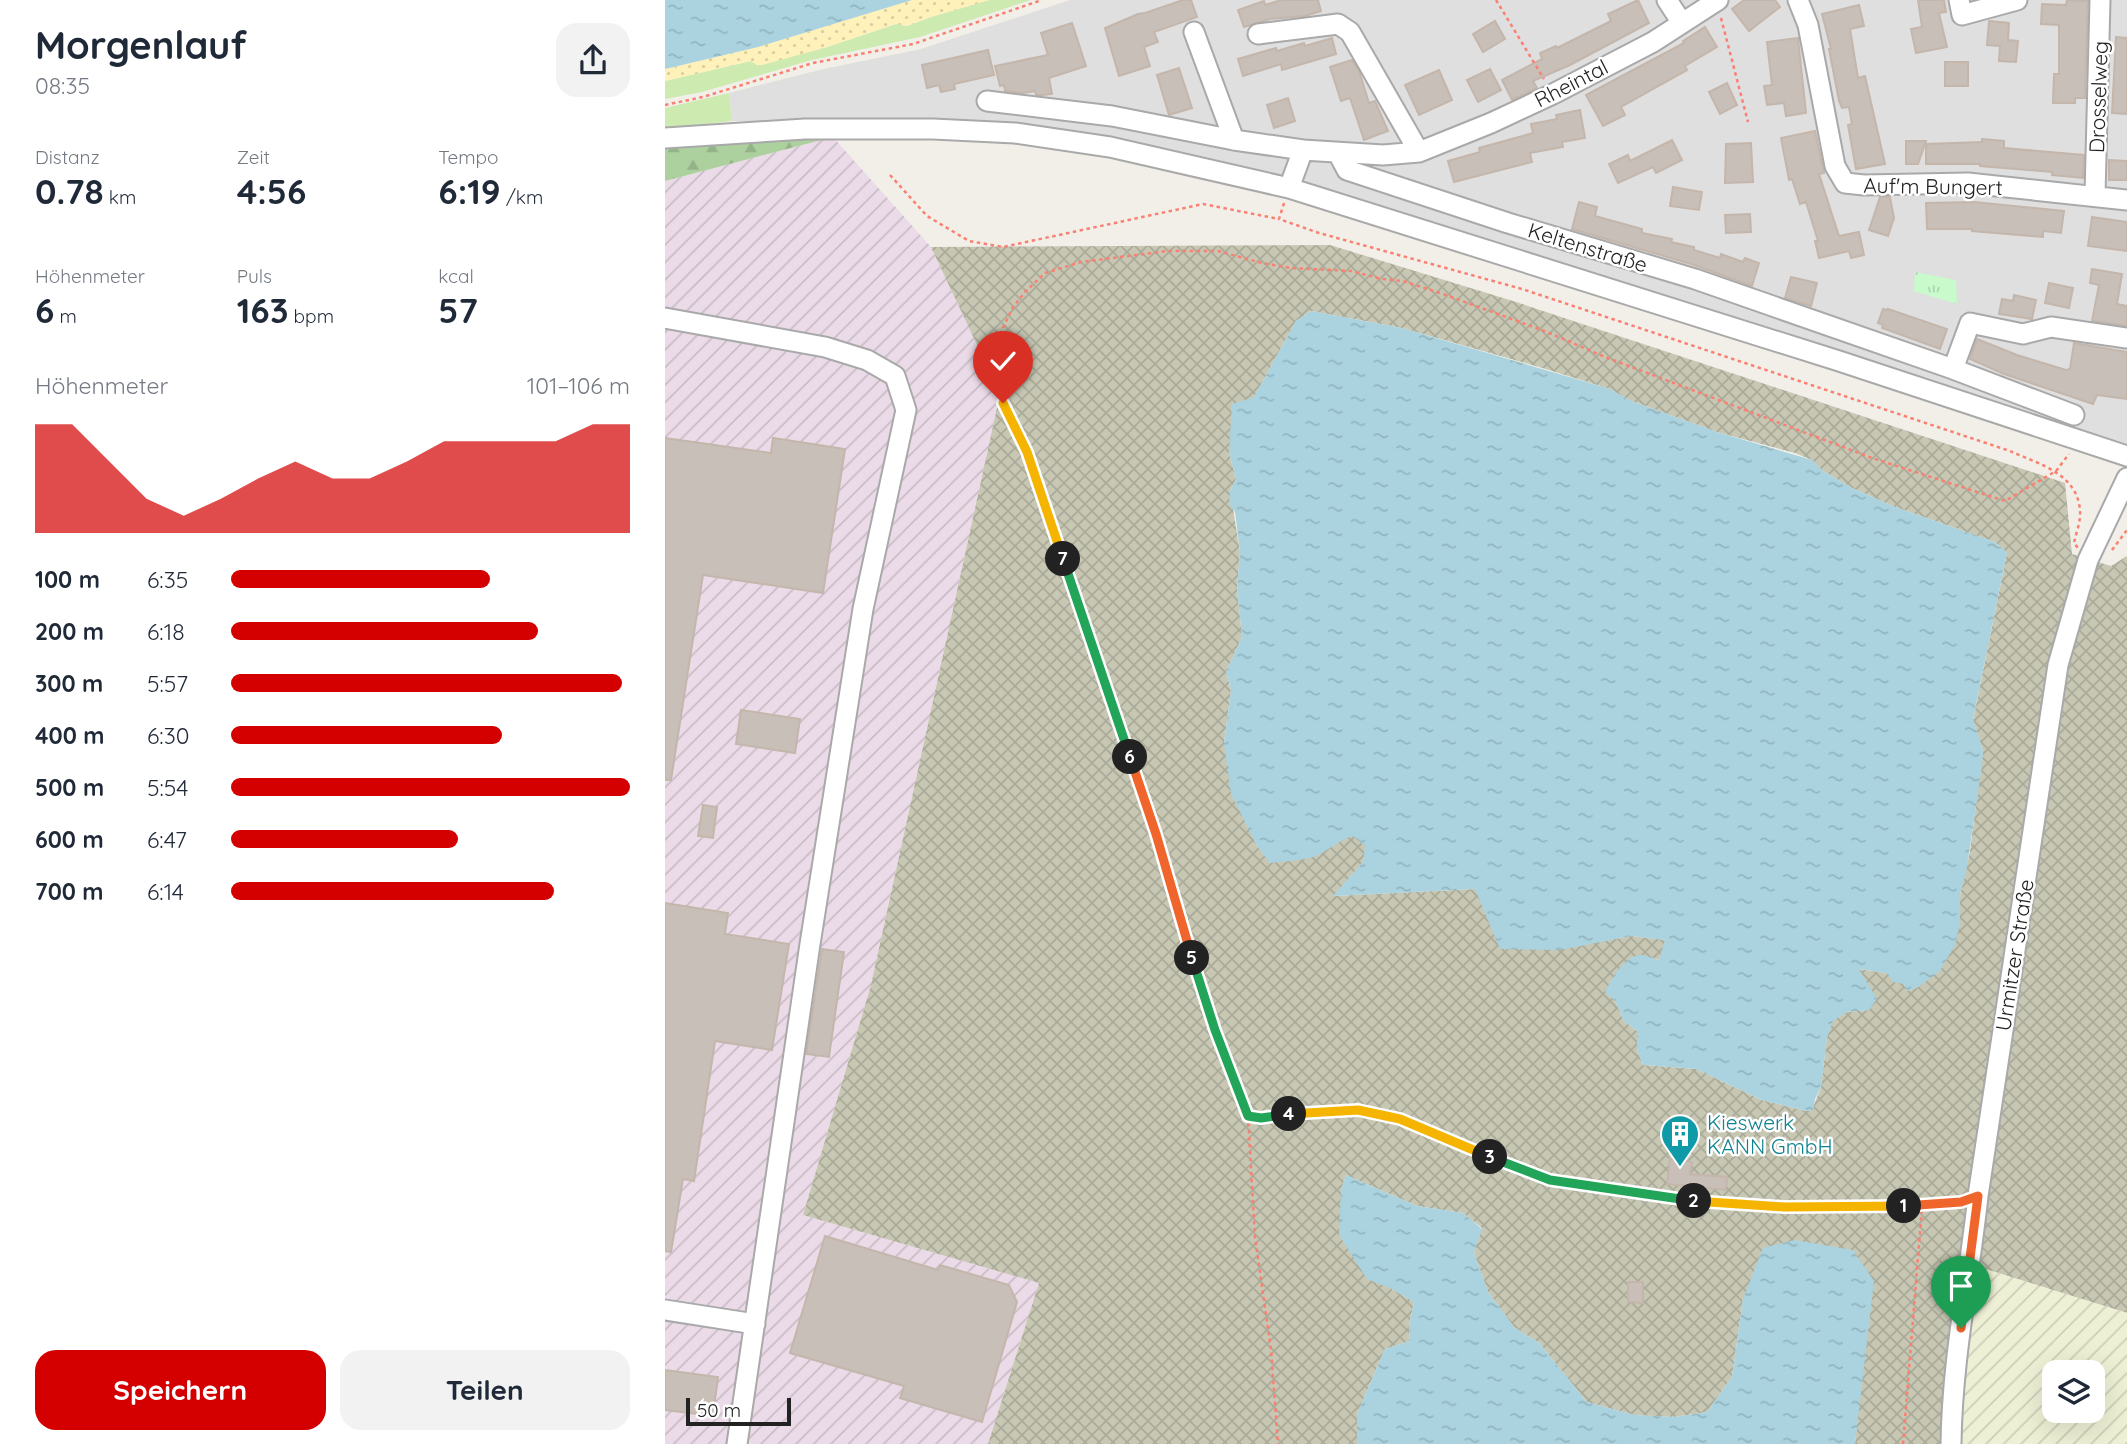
<!DOCTYPE html>
<html lang="de">
<meta charset="utf-8">
<style>
body{margin:0;font-family:Quicksand,sans-serif;background:#f2f2f3;color:#1f2937;height:100vh;display:flex;flex-direction:column;font-size:26px;white-space:nowrap}
*{box-sizing:border-box;margin:0}
p{font-size:23px;color:#747a83}
.icon{flex:none;width:38px;height:38px;fill:none;stroke:currentColor;stroke-width:2;stroke-linecap:round;stroke-linejoin:round}
.map{position:relative;flex:1;overflow:hidden}
.sheet{display:flex;flex-direction:column;background:#fff;width:665px}
.sheet>*{flex:none}
.tools{position:absolute;left:1377px;top:1360px;display:grid;gap:14px}
.tools a{display:grid;place-items:center;width:63px;height:63px;border-radius:14px;background:#fff;box-shadow:0 7px 28px #0002;font-size:35px}
.scale{position:absolute;left:21px;bottom:18px;width:105px;box-sizing:border-box;padding-left:7px;border:4px solid #222;border-top:0;font-size:19px;line-height:24px;white-space:nowrap;color:#222;-webkit-text-stroke:5px #fff;paint-order:stroke}
.pin{position:absolute;display:grid;place-items:center;width:60px;height:60px;color:#fff;margin:-72px -30px;border-radius:50% 50% 50% 0;rotate:-45deg;box-shadow:0 0 7px #0007}
.pin .icon{rotate:45deg}
.km{position:absolute;width:35px;height:35px;margin:-18px;border-radius:50%;background:#222;color:#fff;font-size:19px;line-height:35px;text-align:center}
.round{display:grid;place-items:center;flex:none;width:74px;height:74px;border-radius:21px;background:#f2f2f3}
.summary{display:flex;align-items:center;justify-content:space-between;height:119px;padding:0 35px}
h1{font-size:38px;font-weight:800;line-height:52px}
.metrics{display:grid;grid-template-columns:repeat(3,1fr);gap:10px;height:119px;padding:7px 35px}
.metrics div{display:grid;align-content:center}
.metrics b{font-size:35px;font-weight:800}
.metrics small{font-size:19px;font-weight:400}
.metrics p{font-size:19px}
.chart{height:196px;padding:14px 35px}
.chart p{display:flex;justify-content:space-between}
.chart svg{width:100%;height:126px;margin-top:7px;fill:#d40000;opacity:.7}
.primary-button{display:flex;gap:14px;margin-top:auto;padding:14px 35px}
.primary-button a{flex:1;height:80px;border-radius:21px;background:#d40000;color:#fff;font-size:28px;font-weight:800;line-height:80px;text-align:center}
.primary-button a+a{background:#f2f2f3;color:#1f2937}
ul{padding:0 35px;list-style:none;font-size:23px}
li{display:grid;grid-template-columns:112px 84px 1fr;align-items:center;height:52px}
li i{height:18px;border-radius:9px;background:#d40000}
main{display:flex;flex:1;min-height:0}
.map>svg:first-child{display:block}
.residential{fill:#e0dfdf}
.industrial{fill:url(#industrial-furrows)}
.construction{fill:url(#construction-cross-hatch);fill-rule:evenodd}
.farmland{fill:url(#farmland-furrows);fill-rule:evenodd}
.grass{fill:#cdebb0}
.forest{fill:url(#forest-firs)}
.sand{fill:url(#sand-dots)}
.park{fill:url(#park-tufts)}
.water{fill:url(#water-ripples)}
.building{fill:#c7bfb8;stroke:#c4b6ab;stroke-width:2}
.lines{fill:none;stroke-linecap:round;stroke-linejoin:round}
.minor-casing{stroke:#a9a9a9;stroke-width:23}
.path{stroke:#fa8072;stroke-width:2.5;stroke-dasharray:3.5 3.5;stroke-linecap:butt}
.minor{stroke:#fff;stroke-width:19}
.split-1-casing{stroke:#fff;stroke-width:14}
.split-2-casing{stroke:#fff;stroke-width:14}
.split-3-casing{stroke:#fff;stroke-width:14}
.split-4-casing{stroke:#fff;stroke-width:14}
.split-5-casing{stroke:#fff;stroke-width:14}
.split-6-casing{stroke:#fff;stroke-width:14}
.split-7-casing{stroke:#fff;stroke-width:14}
.split-8-casing{stroke:#fff;stroke-width:14}
.split-1{stroke:#f0652b;stroke-width:9}
.split-2{stroke:#f5b400;stroke-width:9}
.split-3{stroke:#22a559;stroke-width:9}
.split-4{stroke:#f5b400;stroke-width:9}
.split-5{stroke:#22a559;stroke-width:9}
.split-6{stroke:#f0652b;stroke-width:9}
.split-7{stroke:#22a559;stroke-width:9}
.split-8{stroke:#f5b400;stroke-width:9}
.labels{text-anchor:middle;dominant-baseline:central;stroke-width:5;stroke-linejoin:round;paint-order:stroke}
.street-label{font-size:21px;fill:#222;stroke:#fff}
.culture-label{font-size:21px;fill:#0d838f;stroke:#fff;text-anchor:start}
</style>
<main>
<section class="sheet">
<div class="summary"><div><h1>Morgenlauf</h1><p>08:35</p></div><a class="round"><svg class="icon" aria-label="share" viewBox="0 0 24 24"><path d="M12 15V3M7 8l5-5 5 5M5 13v7h14v-7"/></svg></a></div>
<div class="metrics">
<div><p>Distanz</p><b>0.78<small> km</small></b></div>
<div><p>Zeit</p><b>4:56</b></div>
<div><p>Tempo</p><b>6:19<small> /km</small></b></div>
</div>
<div class="metrics">
<div><p>Höhenmeter</p><b>6<small> m</small></b></div>
<div><p>Puls</p><b>163<small> bpm</small></b></div>
<div><p>kcal</p><b>57</b></div>
</div>
<div class="chart"><p><span>Höhenmeter</span>101–106 m</p>
<svg viewBox="0 0 160 44" preserveAspectRatio="none"><path d="M0 44V6L10 6L20 19L30 32L40 38L50 32L60 25L70 19L80 25L90 25L100 19L110 12L120 12L130 12L140 12L150 6L160 6V44z"/></svg>
</div>
<ul>
<li><b>100 m</b>6:35<i style="width:65%"></i></li>
<li><b>200 m</b>6:18<i style="width:77%"></i></li>
<li><b>300 m</b>5:57<i style="width:98%"></i></li>
<li><b>400 m</b>6:30<i style="width:68%"></i></li>
<li><b>500 m</b>5:54<i style="width:100%"></i></li>
<li><b>600 m</b>6:47<i style="width:57%"></i></li>
<li><b>700 m</b>6:14<i style="width:81%"></i></li>
</ul>
<div class="primary-button"><a>Speichern</a><a>Teilen</a></div>
</section>
<div class="map">
<svg width="1462" height="1444" viewBox="0 0 1462 1444">
<defs>
<pattern id="industrial-furrows" width="10" height="10" patternUnits="userSpaceOnUse" patternTransform="scale(1.75)"><rect width="10" height="10" fill="#ebdbe8"/><path d="M-1 1l2-2M0 10L10 0M9 11l2-2" fill="none" stroke="#c9bcc7"/></pattern>
<pattern id="construction-cross-hatch" width="8" height="8" patternUnits="userSpaceOnUse" patternTransform="scale(1.75)"><rect width="8" height="8" fill="#c7c7b4"/><path d="M0 0l8 8M0 8l8-8" fill="none" stroke="#abab9a"/></pattern>
<pattern id="farmland-furrows" width="10" height="10" patternUnits="userSpaceOnUse" patternTransform="scale(1.75)"><rect width="10" height="10" fill="#eef0d5"/><path d="M-1 1l2-2M0 10L10 0M9 11l2-2" fill="none" stroke="#ccceb7"/></pattern>
<pattern id="forest-firs" width="22" height="20" patternUnits="userSpaceOnUse" patternTransform="scale(1.75)"><rect width="22" height="20" fill="#add19e"/><path d="M5 1l3.5 6h-7zM16 11l3.5 6h-7z" fill="#95b388"/></pattern>
<pattern id="sand-dots" width="8" height="8" patternUnits="userSpaceOnUse" patternTransform="scale(1.75)"><rect width="8" height="8" fill="#fff1ba"/><path d="M2 2h.1M6 6h.1" fill="none" stroke="#dacea0" stroke-width="1.8" stroke-linecap="round"/></pattern>
<pattern id="park-tufts" width="24" height="20" patternUnits="userSpaceOnUse" patternTransform="scale(1.75)"><rect width="24" height="20" fill="#c8facc"/><path d="M3 7l-1-3M5 7V3M7 7l1-3M15 17l-1-3M17 17v-4M19 17l1-3" fill="none" stroke="#acd6af"/></pattern>
<pattern id="water-ripples" width="26" height="14" patternUnits="userSpaceOnUse" patternTransform="scale(1.75)"><rect width="26" height="14" fill="#aad3df"/><path d="M2 4q2-2 4 0t4 0M15 11q2-2 4 0t4 0" fill="none" stroke="#92b5bf"/></pattern>
</defs>
<rect width="100%" height="100%" fill="#f2efe9"/>
<!-- residential -->
<path class="residential" d="M405,0H1462V444L639,182L447,137L355,124L67,121L64,93L154,70L256,49Z"/>
<!-- industrial -->
<path class="industrial" d="M168,137L266,247L335,394L206,985L138,1215L374,1283L323,1444H0V181Z"/>
<!-- construction -->
<path class="construction" d="M665,245L848,301L1400,483L1407,554L1446,566L1462,556V1313L1300,1263L1280,1444H1190L1197,1375L1078,1299L1067,1377L1042,1412L1009,1417L969,1415L922,1402L874,1343L849,1327L823,1292L809,1253L817,1228L798,1213L752,1206L681,1175L676,1190L727,1289L749,1302L744,1326L745,1341L720,1349L692,1414V1444H323L374,1283L138,1215L206,985L335,394L266,247ZM646,311L737,328L874,367L945,389L964,400L1052,432L1130,453L1147,460L1158,471L1187,488L1230,507L1330,542L1342,553L1308,720L1318,751L1305,851L1295,895V923L1262,980L1253,987L1241,991L1239,984L1222,973L1193,969L1204,1010L1182,1012L1168,1020L1162,1037L1156,1087L1147,1110L1141,1111L1097,1100L1031,1069L978,1065L972,1050V1031L959,1021L950,1001L987,958L994,960L1001,940L966,936L916,945L810,889L669,896L698,862L701,846L694,839L688,835L671,842L656,853L641,858L592,846L583,827L559,743L566,690L561,672L577,637L572,589L575,552L565,491L571,479L564,453L589,397L631,321Z"/>
<!-- farmland -->
<path class="farmland" d="M1311,1266L1462,1313V1444H1291ZM1390,1372H1428V1410H1390Z"/>
<!-- grass -->
<path class="grass" d="M324,0H366L255,37L147,60L37,92L0,99V81L86,61L93,65L162,47L231,24L242,26L266,17Z
M64,93L67,121L0,129V108Z"/>
<!-- forest -->
<path class="forest" d="M168,137L0,181V145Z"/>
<!-- sand -->
<path class="sand" d="M247,0H324L266,17L242,26L231,24L162,47L93,66L86,61L0,81V69L93,47Z"/>
<!-- park -->
<path class="park" d="M1250,272L1291,280L1292,304L1249,291Z"/>
<!-- water -->
<path class="water" d="M0,0H247L93,47L0,69Z
M646,311L737,328L945,389L964,400L1052,432L1147,460L1158,471L1187,488L1230,507L1330,542L1342,553L1308,719L1318,751L1317,766L1301,873L1295,894V923L1290,945L1275,971L1253,987L1241,991L1239,984L1228,982L1222,973L1194,969L1212,999L1204,1010L1182,1012L1168,1021L1162,1037L1156,1087L1150,1099L1148,1110L1142,1111L1097,1100L1031,1069L978,1065L972,1050V1031L959,1021L950,1001L940,992C947,978 959,956 976,955C982,955 988,959 994,960L1000,940L966,936L895,950L835,949L810,889L668,896L698,862L700,846L688,836C676,840 668,846 657,853C643,861 622,861 605,863L592,846L566,794L559,743L566,690L561,672L577,637L572,589L575,552L570,512L564,504L565,491L571,479L564,453L567,404L589,397L631,321Z
M681,1175L752,1206L798,1213L817,1229L809,1253L823,1292L849,1327L874,1343L922,1402L969,1415L1009,1417L1042,1412L1067,1377L1078,1299L1098,1248L1130,1240L1188,1250L1209,1281L1190,1444H692V1414L720,1349L745,1341L744,1326L749,1302L727,1289L702,1279L674,1235L676,1190Z"/>
<!-- building -->
<path class="building" d="M518,0H526L532,17L489,32L493,42L479,47L485,66L454,76L440,28L473,14L480,13Z
M616,0H653L656,11L640,16L605,19L579,27L573,10L599,1L600,5Z
M973,0L984,23L905,65L868,81L872,88L847,100L837,80L877,59L875,53L891,46L892,48L946,21L943,14Z
M1079,0H1110L1115,7L1084,31L1067,9Z
M1253,0H1279L1281,12L1274,13L1282,47L1251,53L1246,29L1257,27Z
M1402,0L1423,1L1420,98H1410V103H1388L1389,74H1394V25L1376,24L1377,4L1401,5Z
M1194,5L1199,26L1185,29L1193,78L1200,76L1220,164L1191,169L1183,125L1187,124L1184,107L1177,108L1174,101L1164,49H1166L1157,14Z
M830,21L840,39L818,52L808,34Z
M1324,21L1344,23L1343,40L1353,41L1351,62L1334,61L1335,46L1322,45Z
M407,23L421,66L384,78L387,94L378,95H371L370,91L358,93L340,91L339,85L335,86L330,66L383,55L376,33Z
M1040,27L1052,47L1020,66L1022,70L956,107L960,115L938,126L921,95L1019,43L1018,41Z
M1451,37L1462,38V114L1447,113Z
M667,38L671,54L617,70L616,64L578,76L573,59L611,48L612,51L639,43L640,46Z
M1133,38L1141,113L1121,116L1119,103L1102,105L1099,86L1107,85L1102,42Z
M323,50L329,75L289,84L290,89L276,92L274,85L262,88L257,65Z
M687,60L694,71L704,103L710,101L723,131L699,140L685,98L676,101L665,67Z
M1280,62H1303V86H1280Z
M514,68L527,108L504,115L492,75Z
M825,69L836,90L813,102L802,80Z
M774,70L787,100L754,115L740,85Z
M1062,83L1072,105L1055,114L1044,92Z
M623,98L630,121L609,128L602,105Z
M915,110L920,138L897,142L898,147L865,153L867,162L789,182L783,161L815,152L814,148L868,133L866,124L892,119L891,115Z
M1150,131L1159,173L1154,174L1174,236L1194,232L1199,255L1186,258L1184,251L1154,258L1150,241H1153L1141,202L1135,204L1127,179L1124,180L1116,138Z
M1317,139L1339,141V148L1419,155L1418,178L1387,175V172L1315,166V164H1261V144L1317,142Z
M1007,140L1017,160L991,173L988,167L953,183L944,164L963,155L965,161Z
M1241,141H1261L1253,164H1241Z
M1086,143L1088,182L1060,183L1061,144Z
M1444,160L1462,161V180H1444Z
M1008,187L1037,192L1034,210L1005,206Z
M1215,197H1225L1229,218L1223,236L1204,230Z
M914,202L932,207L930,216L977,229V233L1007,239L1006,242L1029,247V250L1055,258L1056,254L1078,262L1080,258L1094,263L1087,286L1026,264L907,229Z
M1309,202L1399,211L1396,233L1378,231V237L1307,231V229H1262L1261,203Z
M1085,214L1086,232L1061,233L1060,215Z
M1427,217L1462,222V251L1423,246Z
M1427,269L1457,274L1452,304L1462,306V326L1427,321L1434,285L1425,283Z
M1126,277L1152,283L1146,306L1120,298Z
M1384,283L1408,288L1404,308L1380,303Z
M1349,295L1371,300L1367,319L1334,314L1337,299L1348,301Z
M1218,309L1223,310V309L1282,329L1275,349L1217,328L1218,325L1213,323Z
M1312,339L1352,355L1401,370L1405,369L1409,343L1462,352V399L1432,395L1428,404L1339,374L1305,359Z
M0,438L106,453L108,438L180,449L158,593L38,575L6,780H0Z
M76,710L135,719L130,753L71,744Z
M38,805L52,807L48,838L33,836Z
M0,903L63,913L60,934L124,944L107,1050L50,1041L29,1181L18,1179L6,1252L0,1251Z
M157,949L179,952L164,1057L141,1054Z
M1005,1159L1027,1162L1025,1174L1062,1177L1061,1190L1002,1184Z
M160,1236L273,1270L275,1265L344,1285L352,1302L317,1422L235,1398L239,1386L125,1353Z
M963,1282H978V1303L963,1302Z
M0,1370L53,1377L48,1416L0,1410Z"/>
<g class="lines">
<defs>
<path id="minor" d="M1002,0L1017,23
M1133,0L1143,25L1170,166L1180,183L1199,185L1303,183L1462,200
M1294,0L1297,15L1352,0
M529,32L569,140
M593,34L673,24L685,32L754,152
M322,101L447,116L569,140L638,150
M0,138L140,129H268L350,133L445,147L624,188L1174,361L1462,456
M673,153L682,170L843,223L1030,279L1288,369L1409,415
M624,188L638,150L718,155L754,152L826,123L888,94L988,42L1053,0
M1430,195L1435,0
M0,318L160,347L202,360L230,376L241,410L198,609L145,944L72,1444
M1288,369L1305,323L1358,334L1386,327L1462,338
M0,1310L90,1324
M1286,1444C1287,1361 1304,1279 1313,1196L1393,665L1423,560L1462,478"/>
</defs>
<!-- minor casing -->
<use href="#minor" class="minor-casing"/>
<!-- path -->
<path class="path" d="M831,0L879,79
M1056,18L1083,122
M0,105L38,97L148,63L248,44L377,0
M225,175L262,216L304,241L338,247L538,204L614,219
M619,203L614,219L654,233L857,289L1345,451C1374,464 1413,474 1415,511C1416,521 1411,533 1409,543L1413,548
M1447,550L1462,530
M583,1116L590,1237L606,1350L613,1444
M1297,1202L1257,1205L1119,1207L1013,1199L885,1180L735,1119L693,1110L644,1112L596,1118L583,1116L550,1030L491,834L362,452L338,403L331,375L330,356L335,334L348,307L361,291L380,273L416,262L503,251H553L597,263L626,268L686,271L717,279L738,281L778,294L882,332L940,357L1207,458L1340,501L1391,471L1404,454
M1238,1444L1257,1207"/>
<!-- minor -->
<use href="#minor" class="minor"/>
</g>
<g class="lines">
<defs>
<path id="split-1" d="M1239,1206L1296,1202L1313,1196L1296,1328"/>
<path id="split-2" d="M1029,1201L1119,1207L1239,1206"/>
<path id="split-3" d="M825,1157L885,1180L1029,1201"/>
<path id="split-4" d="M624,1114L693,1110L735,1119L825,1157"/>
<path id="split-5" d="M527,958L550,1030L583,1116L596,1118L624,1114"/>
<path id="split-6" d="M465,757L491,834L527,958"/>
<path id="split-7" d="M398,559L465,757"/>
<path id="split-8" d="M338,403L362,452L398,559"/>
</defs>
<!-- split-1 casing -->
<use href="#split-1" class="split-1-casing"/>
<!-- split-2 casing -->
<use href="#split-2" class="split-2-casing"/>
<!-- split-3 casing -->
<use href="#split-3" class="split-3-casing"/>
<!-- split-4 casing -->
<use href="#split-4" class="split-4-casing"/>
<!-- split-5 casing -->
<use href="#split-5" class="split-5-casing"/>
<!-- split-6 casing -->
<use href="#split-6" class="split-6-casing"/>
<!-- split-7 casing -->
<use href="#split-7" class="split-7-casing"/>
<!-- split-8 casing -->
<use href="#split-8" class="split-8-casing"/>
<!-- split-1 -->
<use href="#split-1" class="split-1"/>
<!-- split-2 -->
<use href="#split-2" class="split-2"/>
<!-- split-3 -->
<use href="#split-3" class="split-3"/>
<!-- split-4 -->
<use href="#split-4" class="split-4"/>
<!-- split-5 -->
<use href="#split-5" class="split-5"/>
<!-- split-6 -->
<use href="#split-6" class="split-6"/>
<!-- split-7 -->
<use href="#split-7" class="split-7"/>
<!-- split-8 -->
<use href="#split-8" class="split-8"/>
</g>
<!-- icons -->
<defs>
<symbol id="building-pin" viewBox="-11 -11 22 30"><path d="M0 17L-7.5 6A9.5 9.5 0 1 1 7.5 6Z" fill="#0f9aa8" stroke="#fff"/><path d="M-4-6H4V6H1V3H-1V6H-4ZM-2.5-4.3h1.7v1.8h-1.7ZM.8-4.3h1.7v1.8H.8ZM-2.5-1h1.7V.8h-1.7ZM.8-1h1.7V.8H.8Z" fill="#fff"/></symbol>
</defs>
<g fill-rule="evenodd">
<use href="#building-pin" x="993" y="1112" width="44" height="60"/>
</g>
<g class="labels">
<!-- street labels -->
<g class="street-label">
<text transform="translate(906 83) rotate(-27)">Rheintal</text>
<text transform="translate(1433 97) rotate(-88)">Drosselweg</text>
<text transform="translate(1268 186) rotate(1)">Auf'm Bungert</text>
<text transform="translate(923 247) rotate(17)">Keltenstraße</text>
<text transform="translate(1349 955) rotate(-81)">Urmitzer Straße</text>
</g>
<!-- culture labels -->
<g class="culture-label">
<text x="1042" y="1122">Kieswerk<tspan x="1042" dy="24">KANN GmbH</tspan></text>
</g>
</g>
</svg>
<div class="tools">
<a><svg class="icon" aria-label="layers" viewBox="0 0 24 24"><path d="M12 4l9 5-9 5-9-5zM3 14l9 5 9-5"/></svg></a>
</div>
<div class="scale">50 m</div>
<div class="pin" style="left:1296px;top:1328px;background:#1e9e55"><svg class="icon" aria-label="arrive" viewBox="0 0 24 24"><path d="M6 21V4h12l-3 4 3 4H6"/></svg></div>
<div class="pin" style="left:338px;top:403px;background:#d93025"><svg class="icon" aria-label="check" viewBox="0 0 24 24"><path d="M5 12l5 5 9-10"/></svg></div>
<b class="km" style="left:1239px;top:1206px">1</b>
<b class="km" style="left:1029px;top:1201px">2</b>
<b class="km" style="left:825px;top:1157px">3</b>
<b class="km" style="left:624px;top:1114px">4</b>
<b class="km" style="left:527px;top:958px">5</b>
<b class="km" style="left:465px;top:757px">6</b>
<b class="km" style="left:398px;top:559px">7</b>
</div>
</main>
